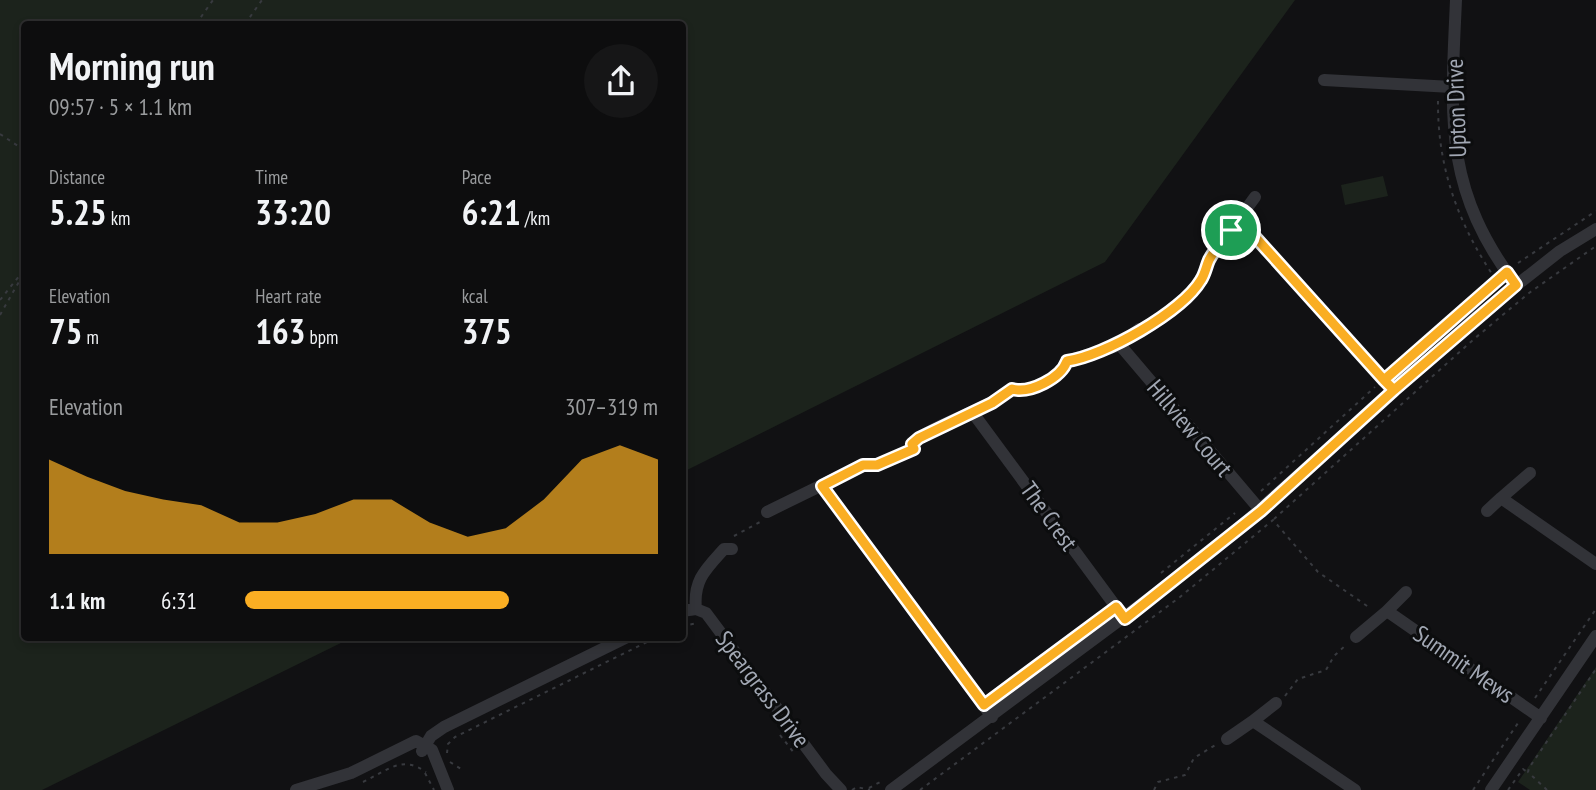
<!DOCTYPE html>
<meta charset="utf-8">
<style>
body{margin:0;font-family:"PT Sans Narrow",sans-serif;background:#161617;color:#f1f3f6;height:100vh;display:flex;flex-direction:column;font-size:26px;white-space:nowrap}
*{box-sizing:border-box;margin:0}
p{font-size:23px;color:#9a9c9e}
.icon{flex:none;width:38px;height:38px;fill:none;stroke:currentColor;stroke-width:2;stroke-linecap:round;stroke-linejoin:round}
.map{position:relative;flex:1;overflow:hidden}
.drawer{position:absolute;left:21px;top:21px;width:665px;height:620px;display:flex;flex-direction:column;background:#0d0d0e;border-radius:7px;box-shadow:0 4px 10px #0003,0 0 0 2px #2d2d2e}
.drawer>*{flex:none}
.pin{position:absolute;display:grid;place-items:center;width:60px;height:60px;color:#fff;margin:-30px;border:4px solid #fff;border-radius:50%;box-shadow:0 2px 7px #0007}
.round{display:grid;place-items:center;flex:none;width:74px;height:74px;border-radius:37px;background:#161617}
.headline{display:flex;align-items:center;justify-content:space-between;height:119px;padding:0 28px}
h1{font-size:38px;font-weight:600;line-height:52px}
.figures{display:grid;grid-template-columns:repeat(3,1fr);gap:10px;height:119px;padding:7px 28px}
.figures div{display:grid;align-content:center}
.figures b{font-size:35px;font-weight:600}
.figures small{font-size:19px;font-weight:400}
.figures p{font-size:19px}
.chart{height:196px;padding:14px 28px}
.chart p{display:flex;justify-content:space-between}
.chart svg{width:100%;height:126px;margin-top:7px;fill:#faae23;opacity:.7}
ul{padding:0 28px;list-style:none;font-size:23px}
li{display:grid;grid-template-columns:112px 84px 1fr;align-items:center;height:52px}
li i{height:18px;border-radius:9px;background:#faae23}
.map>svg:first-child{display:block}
.green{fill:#1c231c}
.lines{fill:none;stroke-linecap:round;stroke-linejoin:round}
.path{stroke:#383a3f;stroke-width:2;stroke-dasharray:3.5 5;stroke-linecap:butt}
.minor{stroke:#323338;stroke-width:12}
.route-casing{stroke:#fff;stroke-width:14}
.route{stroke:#faae23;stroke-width:9}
.labels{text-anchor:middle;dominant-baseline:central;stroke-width:6;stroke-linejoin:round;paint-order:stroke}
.street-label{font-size:24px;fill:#a2a8b4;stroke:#0c0d0e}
</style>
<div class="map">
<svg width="1596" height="790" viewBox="0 0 1596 790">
<rect width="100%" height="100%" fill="#111113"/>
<!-- green -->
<path class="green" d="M0,0H1295L1105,262L683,472L682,24H24V637H353L42,790H0Z
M1383,176L1388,196L1345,205L1341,185Z
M1596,667V790H1530L1518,782Z"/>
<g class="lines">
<!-- path -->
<path class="path" d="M196,24L213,0
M245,24L262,0
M0,134L24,150
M1518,263L1596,211
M0,300L24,270
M0,315L24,273
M1149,323C1157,318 1167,316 1174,311C1192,299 1202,274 1212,256
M1395,370L1496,280C1458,224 1437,167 1438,99
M1023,390L1063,372
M877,465L904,454
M1261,491L1375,387
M1274,519L1474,339L1529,293L1596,246
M734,536L760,522
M1161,573L1235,513
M682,626L698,623
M1285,696L1298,679L1326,670L1334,656L1347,644
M1535,698L1596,609
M780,735L794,753
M447,753L448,744L455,737L657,637
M450,762L461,769
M425,773L434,790
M363,782C388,770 402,755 426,772
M869,788L880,782
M852,790L857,787L870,790
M920,790L1180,597L1273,520L1318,572L1370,608
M1154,790L1158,782L1185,775L1194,758L1217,744
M1473,790L1520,720
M1508,790L1523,769L1527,772
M1547,790L1528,772L1529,768L1596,669"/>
<!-- minor -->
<path class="minor" d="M1456,0C1451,115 1442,187 1516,285
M1324,80L1452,87
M1239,219L1255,197
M1219,247L1239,219L1394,390
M1120,345L1139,329
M1067,361L1120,345L1261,511
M973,413L1125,619
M912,444C933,423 984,412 1012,389
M822,486L992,717
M1501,498L1530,473
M1487,511L1501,498L1596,564
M767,512L863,465
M696,609C693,580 706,569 724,549H732
M682,611L696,609L706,613L826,774L841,790
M1387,611L1406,592
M1356,637L1387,611L1541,718
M1253,721L1276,703
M1227,739L1253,721L1355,790
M422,751L431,736L444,727L627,637
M296,790L351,773L416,741L432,750L448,790
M891,790L1214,550L1476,317L1560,251L1596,229
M1491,790L1596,636"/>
</g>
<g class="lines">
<defs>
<path id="route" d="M1231,230C1224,240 1214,250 1209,260C1206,267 1205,274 1201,280C1182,312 1104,356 1067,361C1061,378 1030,394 1012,389L992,403L919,438L912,444L914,449L877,465H863L822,486L984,705L1116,607L1125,619L1261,511L1394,390L1384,380L1507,272L1516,285L1394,390L1384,380L1239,219L1231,230"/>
</defs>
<!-- route casing -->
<use href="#route" class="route-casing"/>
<!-- route -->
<use href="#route" class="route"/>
</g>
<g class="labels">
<!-- street labels -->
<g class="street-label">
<text transform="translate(1456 108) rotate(-92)">Upton Drive</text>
<text transform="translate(1190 428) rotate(50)">Hillview Court</text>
<text transform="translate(1049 516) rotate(54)">The Crest</text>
<text transform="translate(1464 664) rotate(35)">Summit Mews</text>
<text transform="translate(763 689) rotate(53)">Speargrass Drive</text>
</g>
</g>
</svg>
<div class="pin" style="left:1231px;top:230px;background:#1e9e55"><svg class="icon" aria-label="arrive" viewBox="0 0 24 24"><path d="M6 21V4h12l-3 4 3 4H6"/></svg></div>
<section class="drawer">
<div class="headline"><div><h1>Morning run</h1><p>09:57 · 5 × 1.1 km</p></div><a class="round"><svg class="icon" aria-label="share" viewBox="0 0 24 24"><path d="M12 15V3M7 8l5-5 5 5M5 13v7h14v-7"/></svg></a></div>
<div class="figures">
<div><p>Distance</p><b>5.25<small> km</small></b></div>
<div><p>Time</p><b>33:20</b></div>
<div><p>Pace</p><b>6:21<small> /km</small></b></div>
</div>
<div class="figures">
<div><p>Elevation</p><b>75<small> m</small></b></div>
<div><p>Heart rate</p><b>163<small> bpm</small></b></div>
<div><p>kcal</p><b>375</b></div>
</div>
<div class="chart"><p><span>Elevation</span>307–319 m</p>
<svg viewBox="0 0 160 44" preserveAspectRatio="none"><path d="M0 44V11L10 17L20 22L30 25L40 27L50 33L60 33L70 30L80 25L90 25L100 33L110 38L120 35L130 25L140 11L150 6L160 11V44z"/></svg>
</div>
<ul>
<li><b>1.1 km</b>6:31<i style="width:64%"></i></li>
</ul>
</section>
</div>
